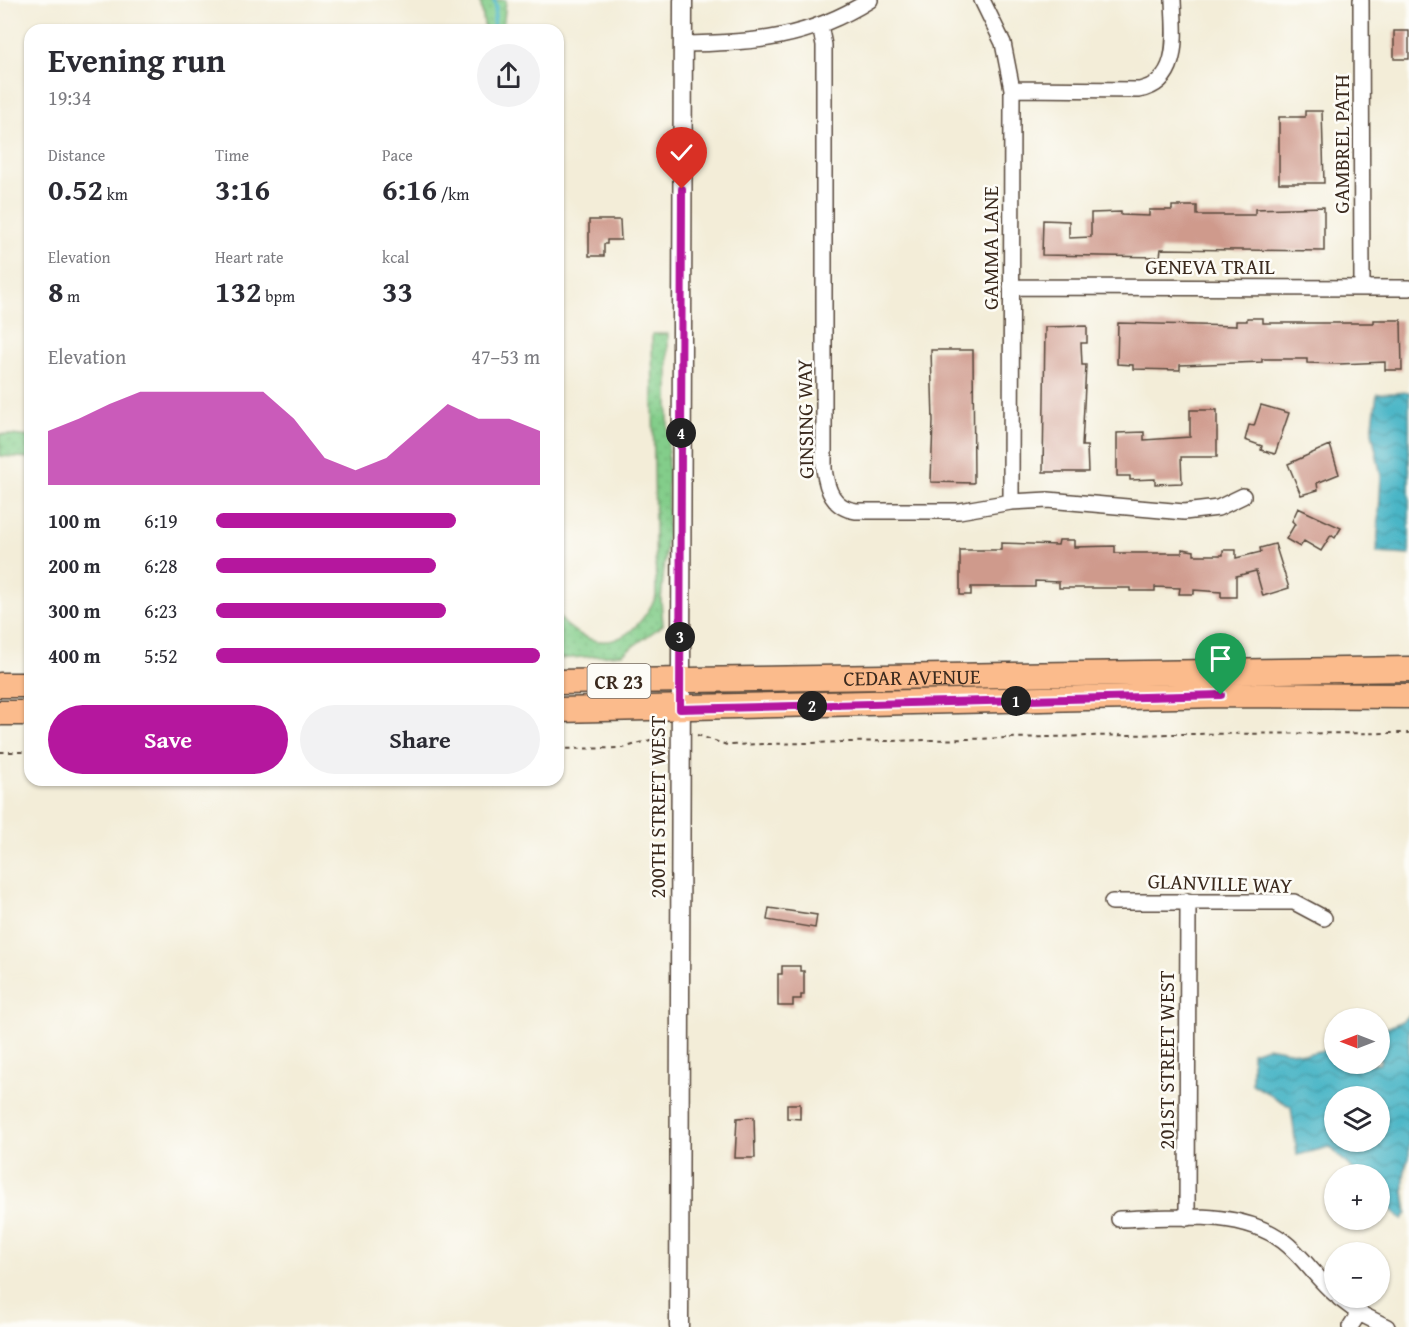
<!DOCTYPE html>
<meta charset="utf-8">
<style>
body{margin:0;font-family:"Gentium Book Plus",serif;background:#f2f2f3;color:#2b2b33;height:100vh;display:flex;flex-direction:column;font-size:22px;white-space:nowrap}
*{box-sizing:border-box;margin:0}
p{font-size:20px;color:#7c7c81}
.icon{flex:none;width:33px;height:33px;fill:none;stroke:currentColor;stroke-width:2;stroke-linecap:round;stroke-linejoin:round}
.map{position:relative;flex:1;overflow:hidden}
.sheet{position:absolute;left:24px;top:24px;width:540px;height:762px;display:flex;flex-direction:column;background:#fff;border-radius:18px;box-shadow:0 2px 4px #0004}
.sheet>*{flex:none}
.needle{width:39px;rotate:270deg}
.tools{position:absolute;left:1324px;top:1008px;display:grid;gap:12px}
.tools a{display:grid;place-items:center;width:66px;height:66px;border-radius:50%;background:#fff;box-shadow:0 2px 4px #0004;font-size:30px}
.pin{position:absolute;display:grid;place-items:center;width:51px;height:51px;color:#fff;margin:-62px -26px;border-radius:50% 50% 50% 0;rotate:-45deg;box-shadow:0 0 6px #0007}
.pin .icon{rotate:45deg}
.km{position:absolute;width:30px;height:30px;margin:-15px;border-radius:50%;background:#222;color:#fff;font-size:16px;line-height:30px;text-align:center}
.round{display:grid;place-items:center;flex:none;width:63px;height:63px;border-radius:32px;background:#f2f2f3}
.head{display:flex;align-items:center;justify-content:space-between;height:102px;padding:0 24px}
h1{font-size:33px;font-weight:800;line-height:45px}
.stats{display:grid;grid-template-columns:repeat(3,1fr);gap:9px;height:102px;padding:6px 24px}
.stats div{display:grid;align-content:center}
.stats b{font-size:30px;font-weight:800}
.stats small{font-size:16px;font-weight:400}
.stats p{font-size:16px}
.chart{height:168px;padding:12px 24px}
.chart p{display:flex;justify-content:space-between}
.chart svg{width:100%;height:108px;margin-top:6px;fill:#b5179e;opacity:.7}
.button{display:flex;gap:12px;margin-top:auto;padding:12px 24px}
.button a{flex:1;height:69px;border-radius:36px;background:#b5179e;color:#fff;font-size:24px;font-weight:800;line-height:69px;text-align:center}
.button a+a{background:#f2f2f3;color:#2b2b33}
ul{padding:0 24px;list-style:none;font-size:20px}
li{display:grid;grid-template-columns:96px 72px 1fr;align-items:center;height:45px}
li i{height:15px;border-radius:8px;background:#b5179e}
.map>svg:first-child{display:block}
.grass{fill:url(#grass-dots);stroke:#5f7c54;stroke-width:1.5}
.water{fill:url(#water-waves);stroke:#427072;stroke-width:1.5;fill-rule:evenodd}
.lines{fill:none;stroke-linecap:round;stroke-linejoin:round}
.stream{stroke:#49b5c6;stroke-width:4}
.building{fill:#cf9a8c}
.minor-casing{stroke:#57473a;stroke-width:18}
.tertiary-casing{stroke:#57473a;stroke-width:21}
.primary-casing{stroke:#57473a;stroke-width:27}
.path{stroke:#57473a;stroke-width:2;stroke-dasharray:4.5 4.5;stroke-linecap:butt}
.minor{stroke:#fff;stroke-width:15}
.tertiary{stroke:#fff;stroke-width:18}
.primary{stroke:#fbbb8c;stroke-width:24}
.route-casing{stroke:#fff;stroke-width:12}
.route{stroke:#b5179e;stroke-width:8}
.labels{text-anchor:middle;dominant-baseline:central;stroke-width:5;stroke-linejoin:round;paint-order:stroke}
.shield{fill:#fdfcf7;stroke:#75695f;stroke-width:1.5}
.shield-label{font-size:20px;font-weight:bold;fill:#3b2a1e}
.street-label{font-size:21px;fill:#3b2a1e;stroke:#fdfcf7}
</style>
<div class="map">
<svg width="1409" height="1327" viewBox="0 0 1409 1327">
<defs>
<pattern id="grass-dots" width="8" height="8" patternUnits="userSpaceOnUse" patternTransform="scale(1.5)"><rect width="8" height="8" fill="#83cd8a"/><path d="M2 2h.1M6 6h.1" fill="none" stroke="#72b077" stroke-width="1.8" stroke-linecap="round"/></pattern>
<pattern id="water-waves" width="16" height="10" patternUnits="userSpaceOnUse" patternTransform="scale(1.5)"><rect width="16" height="10" fill="#49b5c6"/><path d="M0 5q4-4 8 0t8 0" fill="none" stroke="#3e93a0"/></pattern>
</defs>
<rect width="100%" height="100%" fill="#fdfcf7"/>
<filter id="ink" filterUnits="userSpaceOnUse"><feTurbulence type="fractalNoise" baseFrequency=".0167" numOctaves="2"/><feDisplacementMap in="SourceGraphic" scale="12" xChannelSelector="R" yChannelSelector="G"/><feConvolveMatrix kernelMatrix="1 2 1 2 8 2 1 2 1" color-interpolation-filters="sRGB"/></filter>
<filter id="wash" filterUnits="userSpaceOnUse"><feTurbulence type="fractalNoise" baseFrequency=".008" numOctaves="4" result="noise"/><feDisplacementMap in="SourceGraphic" scale="24" xChannelSelector="R" yChannelSelector="G"/><feGaussianBlur stdDeviation="1.35" result="paint"/><feColorMatrix in="noise" values="0 0 0 0 0 0 0 0 0 0 0 0 0 0 0 0 0 1.4 0 .05"/><feComposite in="paint" operator="in"/></filter>
<g filter="url(#wash)">
<rect width="100%" height="100%" fill="#f3edd8"/>
<!-- grass -->
<path class="grass" d="M480,0H506L503,30H485Z
M652,334H668V524L661,600L663,625L622,654L558,659V614C563,624 573,631 583,636C617,653 641,626 656,597Z
M0,434L30,437V458L0,456Z"/>
<!-- water -->
<path class="water" d="M1409,392V555L1377,553L1381,476L1372,432L1377,394Z
M1409,1015V1158C1401,1174 1404,1196 1407,1213L1402,1220L1380,1198V1174H1357L1330,1147L1297,1155L1291,1107L1252,1084V1052L1267,1047L1306,1054L1335,1048V1064H1380V1031L1402,1021ZM1335,1096H1380V1142H1335Z"/>
<g class="lines">
<!-- stream -->
<path class="stream" d="M493,30L496,6L494,0"/>
</g>
<g id="blocks">
<!-- building -->
<path class="building" d="M1394,31H1409V59H1394Z
M1305,111H1322L1324,183H1279V117H1305Z
M1172,206H1197V215H1255V209L1324,207V251L1161,249L1160,257L1042,255L1043,220L1069,221V238L1091,237V213L1121,212V215L1149,216V210H1172Z
M589,220H620L621,240H607V244H604V256H589Z
M1247,318H1263V323H1374V320H1401L1402,370H1385V362L1339,364L1307,363V359H1262V362L1180,365V370L1133,369V365L1117,364L1118,323L1236,326V321H1247Z
M1087,326V343H1081L1082,365H1086L1082,446H1087L1088,472H1043L1045,327Z
M931,350H973L974,483L931,482L933,421Z
M1261,405L1289,413L1275,454L1261,450L1262,446L1245,440L1249,425L1254,426Z
M1190,410H1217V457H1181L1182,483L1155,484V479L1130,480V476H1117V433L1144,432V440L1190,437Z
M1330,445L1339,474L1317,483L1318,490L1301,495L1288,464Z
M1298,508L1341,528L1335,538L1331,535L1321,551L1304,541L1300,547L1286,539L1295,524L1292,521Z
M1059,540H1074V547L1115,546V553H1182V549L1194,551V555H1223V550H1236V558L1261,552L1260,548L1275,544L1289,588L1263,596L1256,571L1236,576V597H1221V592L1194,590V594H1179L1180,588L1155,587V591H1130V588H1059V582L1035,581V587H971V595H960V550H1001V543L1058,545Z
M769,908L817,915L815,928L767,920Z
M782,966H800V971H804V995H801V999H793V1006H778V974H782Z
M787,1104H800V1119L787,1118Z
M754,1117L755,1158H735L737,1118Z"/>
</g>
</g>
<g filter="url(#ink)">
<use href="#blocks" fill-opacity="0" stroke="#57473a" stroke-width="1.5"/>
<g class="lines">
<defs>
<path id="minor" d="M982,0L1003,43L1012,89L1011,502
M1361,0L1362,287
M820,26L824,45V469C827,490 833,508 856,511H959L1011,502L1048,500L1184,512L1218,508L1243,496
M682,44C754,43 808,39 870,0
M1012,89L1139,90C1182,82 1174,33 1173,0
M1011,287L1409,288
M1112,902H1294L1324,918
M1187,1218L1188,901
M1119,1219C1171,1218 1239,1208 1283,1241C1303,1256 1316,1278 1335,1294
M1339,1298L1359,1313L1387,1327
M1350,1327L1359,1313"/>
<path id="tertiary" d="M679,1327L683,0"/>
<g id="primary">
<path id="s1" d="M558,682L1409,669"/>
<path d="M0,685H30"/>
<path d="M558,710L1221,695L1409,696"/>
<path d="M0,713H30"/>
</g>
</defs>
<!-- minor casing -->
<use href="#minor" class="minor-casing"/>
<!-- tertiary casing -->
<use href="#tertiary" class="tertiary-casing"/>
<!-- primary casing -->
<use href="#primary" class="primary-casing"/>
<!-- path -->
<path class="path" d="M697,735L727,745L1171,734L1409,733
M558,749L623,748L664,736
M0,752H30"/>
<!-- minor -->
<use href="#minor" class="minor"/>
<!-- tertiary -->
<use href="#tertiary" class="tertiary"/>
<!-- primary -->
<use href="#primary" class="primary"/>
</g>
</g>
<g class="lines" filter="url(#ink)">
<defs>
<path id="route" d="M682,189L680,709L1221,695"/>
</defs>
<!-- route casing -->
<use href="#route" class="route-casing"/>
<!-- route -->
<use href="#route" class="route"/>
</g>
<g class="labels">
<!-- shield labels -->
<rect class="shield" x="587.5" y="664" width="63" height="34" rx="4.5"/>
<g class="shield-label">
<text x="619" y="681">CR 23</text>
</g>
<!-- street labels -->
<g class="street-label">
<text transform="translate(1341 144) rotate(-90)">GAMBREL PATH</text>
<text transform="translate(990 248) rotate(-90)">GAMMA LANE</text>
<text x="1210" y="266">GENEVA TRAIL</text>
<text transform="translate(805 419) rotate(-91)">GINSING WAY</text>
<text stroke="none"><textPath href="#s1" startOffset="354">CEDAR AVENUE</textPath></text>
<text transform="translate(657 807) rotate(-90)">200TH STREET WEST</text>
<text transform="translate(1220 883) rotate(2)">GLANVILLE WAY</text>
<text transform="translate(1166 1060) rotate(-90)">201ST STREET WEST</text>
</g>
</g>
</svg>
<div class="tools">
<a><svg class="needle" viewBox="-14 -14 28 28"><path d="M0-13l5 13h-10z" fill="#e53935"/><path d="M0 13l5-13h-10z" fill="#7c7c81"/></svg></a>
<a><svg class="icon" aria-label="layers" viewBox="0 0 24 24"><path d="M12 4l9 5-9 5-9-5zM3 14l9 5 9-5"/></svg></a>
<a>+</a>
<a>−</a>
</div>
<div class="pin" style="left:1221px;top:695px;background:#1e9e55"><svg class="icon" aria-label="arrive" viewBox="0 0 24 24"><path d="M6 21V4h12l-3 4 3 4H6"/></svg></div>
<div class="pin" style="left:682px;top:189px;background:#d93025"><svg class="icon" aria-label="check" viewBox="0 0 24 24"><path d="M5 12l5 5 9-10"/></svg></div>
<b class="km" style="left:1016px;top:701px">1</b>
<b class="km" style="left:812px;top:706px">2</b>
<b class="km" style="left:680px;top:637px">3</b>
<b class="km" style="left:681px;top:433px">4</b>
<section class="sheet">
<div class="head"><div><h1>Evening run</h1><p>19:34</p></div><a class="round"><svg class="icon" aria-label="share" viewBox="0 0 24 24"><path d="M12 15V3M7 8l5-5 5 5M5 13v7h14v-7"/></svg></a></div>
<div class="stats">
<div><p>Distance</p><b>0.52<small> km</small></b></div>
<div><p>Time</p><b>3:16</b></div>
<div><p>Pace</p><b>6:16<small> /km</small></b></div>
</div>
<div class="stats">
<div><p>Elevation</p><b>8<small> m</small></b></div>
<div><p>Heart rate</p><b>132<small> bpm</small></b></div>
<div><p>kcal</p><b>33</b></div>
</div>
<div class="chart"><p><span>Elevation</span>47–53 m</p>
<svg viewBox="0 0 160 44" preserveAspectRatio="none"><path d="M0 44V22L10 17L20 11L30 6L40 6L50 6L60 6L70 6L80 17L90 33L100 38L110 33L120 22L130 11L140 17L150 17L160 22V44z"/></svg>
</div>
<ul>
<li><b>100 m</b>6:19<i style="width:74%"></i></li>
<li><b>200 m</b>6:28<i style="width:68%"></i></li>
<li><b>300 m</b>6:23<i style="width:71%"></i></li>
<li><b>400 m</b>5:52<i style="width:100%"></i></li>
</ul>
<div class="button"><a>Save</a><a>Share</a></div>
</section>
</div>
